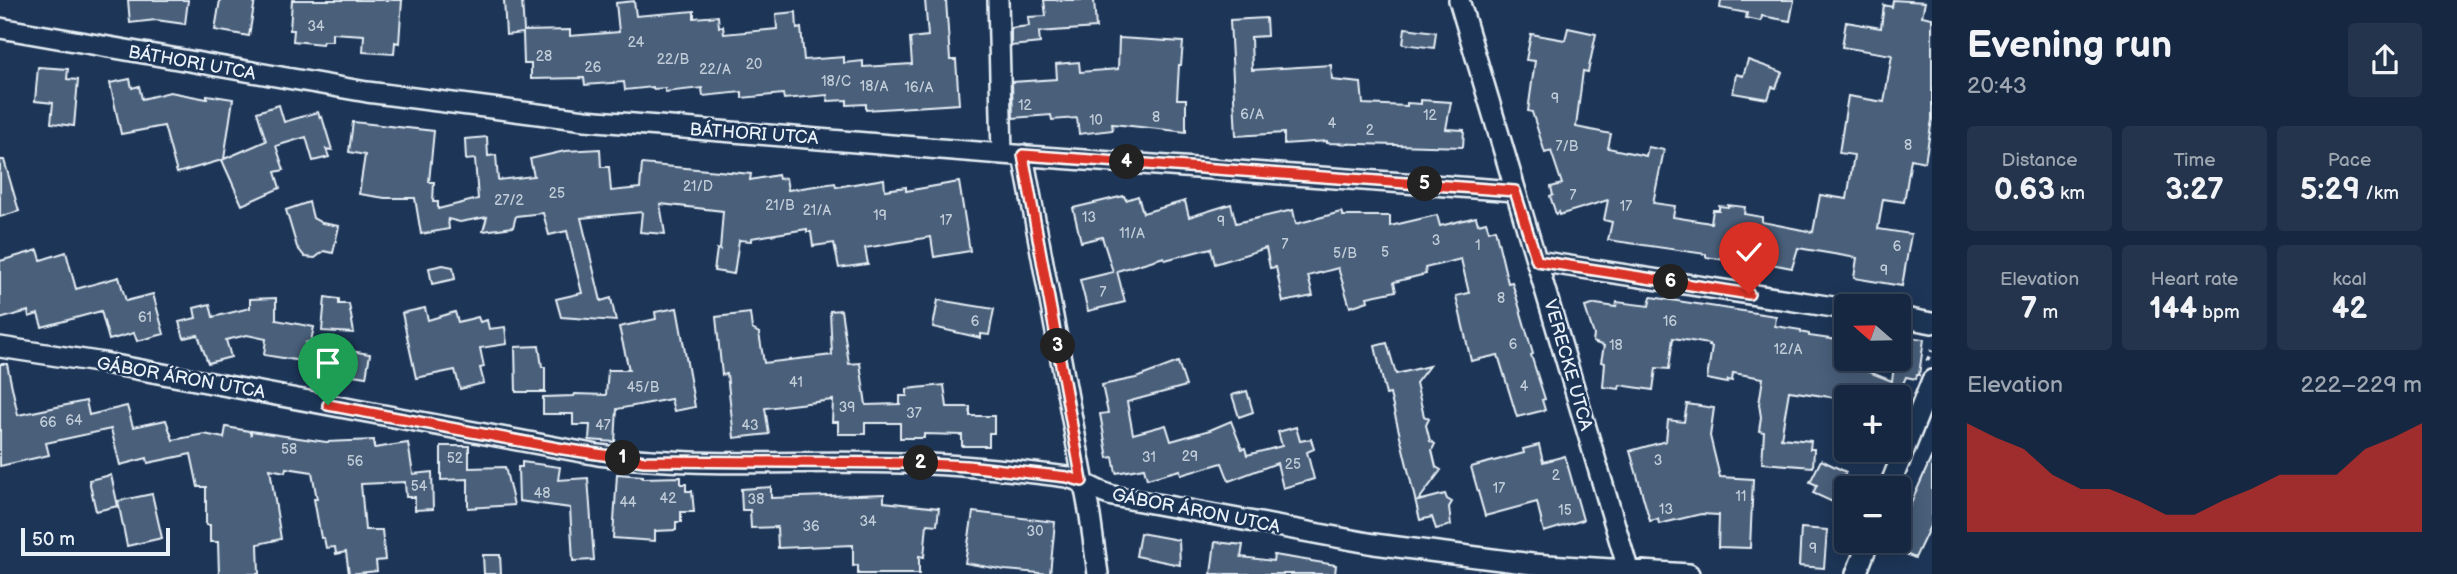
<!DOCTYPE html>
<meta charset="utf-8">
<style>
body{margin:0;font-family:"Balsamiq Sans",sans-serif;background:#23344c;color:#f1f3f6;height:100vh;display:flex;flex-direction:column;font-size:26px;white-space:nowrap}
*{box-sizing:border-box;margin:0}
p{font-size:23px;color:#9ea6b1}
.icon{flex:none;width:38px;height:38px;fill:none;stroke:currentColor;stroke-width:2;stroke-linecap:round;stroke-linejoin:round}
.map{position:relative;flex:1;overflow:hidden}
.details{display:flex;flex-direction:column;background:#162841;width:525px}
.details>*{flex:none}
.needle{width:46px;rotate:290deg}
.fabs{position:absolute;left:1834px;top:294px;display:grid;gap:14px}
.fabs a{display:grid;place-items:center;width:77px;height:77px;border-radius:7px;background:#162841;box-shadow:0 4px 18px #0003,0 0 0 2px #35445a;font-size:35px}
.scale{position:absolute;left:21px;bottom:18px;width:149px;box-sizing:border-box;padding-left:7px;border:4px solid #e8f1f8;border-top:0;font-size:19px;line-height:24px;white-space:nowrap;color:#e8f1f8;-webkit-text-stroke:5px #1d3557;paint-order:stroke}
.pin{position:absolute;display:grid;place-items:center;width:60px;height:60px;color:#fff;margin:-72px -30px;border-radius:50% 50% 50% 0;rotate:-45deg;box-shadow:0 0 7px #0007}
.pin .icon{rotate:45deg}
.km{position:absolute;width:35px;height:35px;margin:-18px;border-radius:50%;background:#222;color:#fff;font-size:19px;line-height:35px;text-align:center}
.round{display:grid;place-items:center;flex:none;width:74px;height:74px;border-radius:7px;background:#23344c}
.summary{display:flex;align-items:center;justify-content:space-between;height:119px;padding:0 35px}
h1{font-size:38px;font-weight:700;line-height:52px}
.figures{display:grid;grid-template-columns:repeat(3,1fr);gap:10px;height:119px;padding:7px 35px}
.figures div{display:grid;align-content:center;border-radius:7px;background:#23344c;text-align:center}
.figures b{font-size:30px;font-weight:700}
.figures small{font-size:19px;font-weight:400}
.figures p{font-size:19px}
.chart{height:196px;padding:14px 35px}
.chart p{display:flex;justify-content:space-between}
.chart svg{width:100%;height:126px;margin-top:7px;fill:#d93025;opacity:.7}
main{display:flex;flex:1;min-height:0}
.map>svg:first-child{display:block}
.building{fill:#495e7a;stroke:#e8f1f8;stroke-width:2}
.lines{fill:none;stroke-linecap:round;stroke-linejoin:round}
.minor-casing{stroke:#e8f1f8;stroke-width:24}
.path{stroke:#e8f1f8;stroke-width:3.5;stroke-dasharray:5 5;stroke-linecap:butt}
.minor{stroke:#1d3557;stroke-width:19}
.route-casing{stroke:#fff;stroke-width:14}
.route{stroke:#d93025;stroke-width:9}
.labels{text-anchor:middle;dominant-baseline:central;stroke-width:5;stroke-linejoin:round;paint-order:stroke}
.number-label{font-size:14px;fill:#c0ccd8}
.street-label{font-size:18px;fill:#e8f1f8;stroke:#1d3557}
</style>
<main>
<div class="map">
<svg width="1932" height="574" viewBox="0 0 1932 574">
<rect width="100%" height="100%" fill="#1d3557"/>
<filter id="ink" filterUnits="userSpaceOnUse"><feTurbulence type="fractalNoise" baseFrequency=".0143" numOctaves="2"/><feDisplacementMap in="SourceGraphic" scale="14" xChannelSelector="R" yChannelSelector="G"/><feConvolveMatrix kernelMatrix="1 2 1 2 8 2 1 2 1" color-interpolation-filters="sRGB"/></filter>
<g filter="url(#ink)">
<!-- building -->
<path class="building" d="M128,0H188L185,24L156,20L130,23Z
M220,0H255L249,36L215,30Z
M292,0H402L399,43L395,42L394,54L363,52L364,35L332,33V41H323L322,44L293,41L294,30H290Z
M504,0H522L524,31L570,30V36L619,32L616,3L634,1L636,16L694,11V18L718,16L719,27L723,26L724,34L777,29L776,14L796,12L797,29L801,28L804,60L844,57V63L863,61V67L912,64L910,38L928,36L925,0H946L950,60H956L959,104L866,110V104L847,105V100L828,101L827,95L784,99L783,94L742,98V92L703,96L702,88L665,92V88L653,89V87L625,90L624,82L585,85L584,78L531,79V64H524L523,33L506,35Z
M1044,0H1094L1096,28L1039,32L1040,43L1011,46V28L1029,26L1028,17L1046,16Z
M1721,0H1794L1790,21L1762,16L1761,21L1746,18L1747,13L1720,8Z
M1893,0L1925,2L1922,16L1932,18V120L1925,162L1911,159L1904,202L1883,199L1878,229L1911,234L1902,286L1854,278L1857,258L1798,248L1792,268L1755,261V265L1706,257V254L1608,240L1612,222L1604,220L1608,200L1559,215V212L1556,214L1550,196L1553,195L1551,187L1562,184L1551,151L1545,153L1532,112L1528,111L1535,61L1526,60L1531,34L1565,40L1568,28L1596,34L1588,72L1583,71L1576,127L1611,134L1608,148L1646,156L1648,147L1664,150L1653,203L1675,206L1673,217L1711,223L1713,210H1719V206L1728,207V205L1745,207L1744,214L1762,217V222L1813,232L1820,195L1847,199L1854,155L1839,153L1848,96L1884,102L1892,55L1842,47L1846,22L1881,28L1884,5L1892,7Z
M1266,18L1267,36L1251,37L1252,70L1331,65L1332,80L1361,83L1363,104L1407,106V103L1421,104V100L1451,102L1446,129L1464,130L1463,147L1327,143V141L1284,144V133L1236,136L1230,20Z
M1405,28L1436,32L1434,48L1403,44Z
M1119,38L1183,42L1181,65H1179L1177,99H1186V132L1112,124L1113,130L1079,134L1077,118L1052,120L1051,115L1013,118L1012,82L1057,79L1056,64L1079,62L1080,72L1118,69Z
M1748,60L1782,72L1776,88L1772,87L1768,99L1733,93L1736,74L1743,76Z
M38,67L68,69L67,79L78,80L74,126L51,123L53,103L35,101Z
M130,79L132,88L139,86L142,99L170,92L207,99V95L233,99L224,159L266,141L257,112L279,105L284,122L318,112L320,118L322,117L332,150L326,149L329,157L313,161L306,137L276,146L284,170L275,172L280,188L242,205L222,160L177,173L164,126L121,134L110,83Z
M353,122L434,131L429,182H434L433,202H438V209L478,199L475,159L466,160L465,139L487,137L488,156L496,155L498,180L534,176L530,159L565,151L600,149L601,167H609L611,191L640,188L642,164L751,174L750,180L778,175L779,179L786,178L788,190L835,183L836,187L884,179L885,190L906,187V191L959,182L970,251L934,257L931,237L865,248L868,264L839,268L834,243L813,246L811,232H807V229L751,238V241L739,240L734,274L714,271L717,249L720,250L723,211L660,204L665,234L640,232L642,212L581,218L601,301L611,298L616,321L561,317L556,299L582,293L567,231L549,235L543,213L516,216L513,227L483,231L487,217L460,222L448,219L449,229L421,234L415,198H385L359,194L365,155L349,152Z
M0,160H4L19,211L0,217Z
M1124,196L1126,200L1138,196L1143,213L1185,201L1189,217L1231,204L1236,223L1293,210L1296,224L1341,212L1343,216H1390V226L1437,215L1440,226L1476,217L1478,224L1486,222L1489,231L1495,229L1508,283L1512,282L1533,354L1531,355L1545,399L1542,400L1545,410L1517,417L1498,355L1471,361L1456,296L1469,293L1461,259L1425,268L1426,274L1394,282L1396,291L1367,297L1368,301L1350,307L1338,268L1308,276L1313,296L1283,302L1276,267L1270,268L1266,248L1215,264L1211,248L1165,260L1164,257L1117,271L1125,302L1088,311L1080,280L1113,272L1102,237L1081,242L1073,208Z
M309,202L313,218L322,223L339,226L333,253L324,251L315,258L305,257L297,247L286,210Z
M38,250L41,260L66,252L76,289L119,277L126,301L153,294L164,334L137,341L134,333L109,340L101,311L42,327L38,314L29,317L28,311L0,319V261Z
M443,265L453,267L455,279L432,284L429,268Z
M325,297L339,299V304H349L354,333L322,331Z
M1651,297L1776,316L1775,326L1801,330V332L1809,334V336L1844,341L1846,359H1855L1854,366L1892,381L1895,359H1899V336L1924,339L1919,375H1917L1916,379L1906,377L1897,397H1844V399L1789,391L1781,438L1811,441L1810,449H1814L1813,467L1762,463L1764,432L1759,431L1761,417L1759,404L1763,378L1733,373L1732,381L1728,380L1727,383L1707,379L1712,347L1709,346V344L1673,338L1669,369L1656,368L1653,390L1620,385L1619,389L1603,387L1605,363L1601,362L1604,346L1593,342L1594,335L1585,307L1596,304L1616,307L1617,302L1649,306Z
M276,298V320L314,327L311,341L305,343L311,344L308,362L264,355L266,339L247,335L226,340L231,357L208,363L198,335L184,338L179,322L196,318L194,308L210,304L213,317L250,308V299Z
M938,300L994,309L989,335L981,334V338L933,327Z
M425,308L428,320L455,312L458,322L478,317L480,322L487,320L489,329L505,327L507,344L480,348L484,367L480,368L484,383L460,389L455,370L416,378L402,313Z
M677,308L695,407L674,411L671,399L617,409L615,442L589,440L590,425H573V414H543V397L574,396L575,394L606,395L608,370H629L619,327L656,319L655,312Z
M841,310L849,364L860,363L866,405L900,404V396H907V389L944,385L947,407H970V416H994V433H989V446H962V435L924,434V438H900V423H865V434H838V422H832L833,400L765,408L769,434L734,438L727,374L722,375L716,317L750,313L752,329L759,333L764,363L832,355L830,311Z
M1387,343L1396,374L1429,366L1416,383L1424,416L1429,419L1426,425L1430,441L1435,444L1432,450L1436,467L1441,470L1418,501L1445,494L1447,499L1452,502L1449,507L1451,525L1436,529L1432,517L1420,520L1390,394L1386,395L1375,346Z
M539,346L542,367H545V392H516L515,347Z
M344,350L370,354L366,377L340,373Z
M1178,362L1186,386L1127,402L1133,434L1166,425L1171,441L1210,430L1231,421L1242,449L1245,448L1247,455L1282,446L1278,432L1296,427L1300,441L1311,439L1314,449L1307,452L1314,479L1283,488L1277,463L1229,481L1222,463L1181,475L1180,470L1147,479L1144,468L1116,473L1113,457L1108,458L1100,414L1108,413L1102,385L1136,378Z
M0,364H7L18,415L86,401L89,415L127,406L133,427L166,420L173,440L204,434L224,438L226,427L249,431L251,435V431L326,442L374,440V448L408,443L413,474L432,472L433,509L415,510V497H406L405,482L361,484L365,530H382L385,560L376,561L377,571L349,574L346,552L336,554L335,547L326,548L324,538H321L314,499H317L312,472L286,468L285,472L270,469L281,539L258,544L259,574H219L218,542H210V525H206V487H198L191,454L148,463L147,458L120,465L111,429L46,443L49,455L0,466Z
M1247,391L1253,412L1239,417L1232,395Z
M1687,404L1714,408L1710,436L1720,477L1753,479L1750,548L1718,547L1719,515L1701,514L1659,524L1658,519L1650,521L1630,451L1666,441L1668,420L1684,422Z
M1539,445L1543,462L1565,456L1583,520L1544,532L1537,502L1485,516L1471,467L1524,453L1523,449Z
M441,446H469V468L505,467L514,505L468,508V479L441,480Z
M1932,456V522L1915,558L1894,549L1900,535H1903L1900,534L1902,529L1900,528Z
M1821,460L1846,472L1844,475L1850,478L1837,504L1813,493L1817,485L1810,482Z
M522,462L560,467L558,480L588,478L594,560L573,561L570,508L519,501L518,467H522Z
M617,474L643,476V478L681,477V484H686V491H692L694,512H681V522H676V530L655,531V541L613,538Z
M111,475L118,506L96,511L89,480Z
M771,487V498L884,494V502L939,508L937,525L927,524L924,557L919,556V574H858V565L853,566V545L778,548L777,527L751,528L750,510H742L741,489Z
M152,494L162,538L127,546L118,501Z
M973,512L1055,522L1050,574L1005,570L965,563Z
M1801,528L1827,530L1824,568L1799,566Z
M1140,533L1179,540L1180,565L1136,556Z
M1215,542L1243,545L1241,557L1273,561L1274,555L1336,565L1335,574H1211Z
M483,555H500L501,574H484Z"/>
<g class="lines">
<defs>
<path id="minor" d="M998,0L1002,154
M1459,0L1628,569
M0,28L367,92L585,120L1002,154L1515,191
M1023,155L1090,516L1098,574
M1537,261L1846,309
M1899,317L1932,323
M0,347L104,363L598,455C698,468 801,460 902,463C958,464 1012,470 1067,477C1084,481 1096,492 1113,496L1374,544L1532,564L1689,574
M1889,488L1932,380
M1856,574L1869,541"/>
</defs>
<!-- minor casing -->
<use href="#minor" class="minor-casing"/>
<!-- path -->
<path class="path" d="M1927,361L1932,350"/>
<!-- minor -->
<use href="#minor" class="minor"/>
</g>
</g>
<g class="lines" filter="url(#ink)">
<defs>
<path id="route" d="M328,405L563,449L644,461L905,463L967,466L1067,477L1082,481L1023,155L1515,191L1537,261L1749,294"/>
</defs>
<!-- route casing -->
<use href="#route" class="route-casing"/>
<!-- route -->
<use href="#route" class="route"/>
</g>
<g class="labels">
<!-- number labels -->
<g class="number-label">
<text x="316" y="26">34</text>
<text x="636" y="42">24</text>
<text x="544" y="56">28</text>
<text x="673" y="59">22/B</text>
<text x="754" y="64">20</text>
<text x="593" y="67">26</text>
<text x="715" y="69">22/A</text>
<text x="836" y="81">18/C</text>
<text x="874" y="86">18/A</text>
<text x="919" y="87">16/A</text>
<text x="1555" y="98">9</text>
<text x="1025" y="105">12</text>
<text x="1252" y="114">6/A</text>
<text x="1430" y="115">12</text>
<text x="1156" y="117">8</text>
<text x="1096" y="120">10</text>
<text x="1332" y="123">4</text>
<text x="1370" y="130">2</text>
<text x="1908" y="145">8</text>
<text x="1567" y="146">7/B</text>
<text x="698" y="186">21/D</text>
<text x="557" y="193">25</text>
<text x="1573" y="195">7</text>
<text x="509" y="200">27/2</text>
<text x="780" y="205">21/B</text>
<text x="1626" y="206">17</text>
<text x="817" y="210">21/A</text>
<text x="880" y="215">19</text>
<text x="1089" y="217">13</text>
<text x="946" y="220">17</text>
<text x="1221" y="221">9</text>
<text x="1132" y="233">11/A</text>
<text x="1436" y="240">3</text>
<text x="1285" y="244">7</text>
<text x="1478" y="245">1</text>
<text x="1897" y="246">6</text>
<text x="1385" y="252">5</text>
<text x="1345" y="253">5/B</text>
<text x="1884" y="270">9</text>
<text x="1103" y="292">7</text>
<text x="1501" y="298">8</text>
<text x="145" y="317">61</text>
<text x="975" y="321">6</text>
<text x="1670" y="321">16</text>
<text x="1513" y="344">6</text>
<text x="1616" y="345">18</text>
<text x="1788" y="349">12/A</text>
<text x="796" y="382">41</text>
<text x="1524" y="386">4</text>
<text x="643" y="387">45/B</text>
<text x="847" y="407">39</text>
<text x="914" y="413">37</text>
<text x="74" y="420">64</text>
<text x="48" y="422">66</text>
<text x="603" y="425">47</text>
<text x="750" y="425">43</text>
<text x="289" y="449">58</text>
<text x="1190" y="456">29</text>
<text x="1149" y="457">31</text>
<text x="455" y="458">52</text>
<text x="1658" y="460">3</text>
<text x="355" y="461">56</text>
<text x="1293" y="464">25</text>
<text x="1556" y="475">2</text>
<text x="419" y="486">54</text>
<text x="1499" y="488">17</text>
<text x="542" y="493">48</text>
<text x="1741" y="496">11</text>
<text x="668" y="498">42</text>
<text x="756" y="499">38</text>
<text x="628" y="502">44</text>
<text x="1666" y="509">13</text>
<text x="1565" y="510">15</text>
<text x="868" y="521">34</text>
<text x="811" y="526">36</text>
<text x="1035" y="531">30</text>
<text x="1813" y="548">9</text>
</g>
<!-- street labels -->
<g class="street-label">
<text transform="translate(192 63) rotate(10)">BÁTHORI UTCA</text>
<text transform="translate(754 134) rotate(4)">BÁTHORI UTCA</text>
<text transform="translate(1568 365) rotate(74)">VERECKE UTCA</text>
<text transform="translate(181 378) rotate(10)">GÁBOR ÁRON UTCA</text>
<text transform="translate(1196 511) rotate(11)">GÁBOR ÁRON UTCA</text>
</g>
</g>
</svg>
<div class="fabs">
<a><svg class="needle" viewBox="-14 -14 28 28"><path d="M0-13l5 13h-10z" fill="#e53935"/><path d="M0 13l5-13h-10z" fill="#9ea6b1"/></svg></a>
<a>+</a>
<a>−</a>
</div>
<div class="scale">50 m</div>
<div class="pin" style="left:328px;top:405px;background:#1e9e55"><svg class="icon" aria-label="arrive" viewBox="0 0 24 24"><path d="M6 21V4h12l-3 4 3 4H6"/></svg></div>
<div class="pin" style="left:1749px;top:294px;background:#d93025"><svg class="icon" aria-label="check" viewBox="0 0 24 24"><path d="M5 12l5 5 9-10"/></svg></div>
<b class="km" style="left:623px;top:458px">1</b>
<b class="km" style="left:921px;top:463px">2</b>
<b class="km" style="left:1058px;top:346px">3</b>
<b class="km" style="left:1127px;top:162px">4</b>
<b class="km" style="left:1425px;top:184px">5</b>
<b class="km" style="left:1671px;top:282px">6</b>
</div>
<section class="details">
<div class="summary"><div><h1>Evening run</h1><p>20:43</p></div><a class="round"><svg class="icon" aria-label="share" viewBox="0 0 24 24"><path d="M12 15V3M7 8l5-5 5 5M5 13v7h14v-7"/></svg></a></div>
<div class="figures">
<div><p>Distance</p><b>0.63<small> km</small></b></div>
<div><p>Time</p><b>3:27</b></div>
<div><p>Pace</p><b>5:29<small> /km</small></b></div>
</div>
<div class="figures">
<div><p>Elevation</p><b>7<small> m</small></b></div>
<div><p>Heart rate</p><b>144<small> bpm</small></b></div>
<div><p>kcal</p><b>42</b></div>
</div>
<div class="chart"><p><span>Elevation</span>222–229 m</p>
<svg viewBox="0 0 160 44" preserveAspectRatio="none"><path d="M0 44V6L10 11L20 15L30 24L40 29L50 29L60 33L70 38L80 38L90 33L100 29L110 24L120 24L130 24L140 15L150 11L160 6V44z"/></svg>
</div>
</section>
</main>
